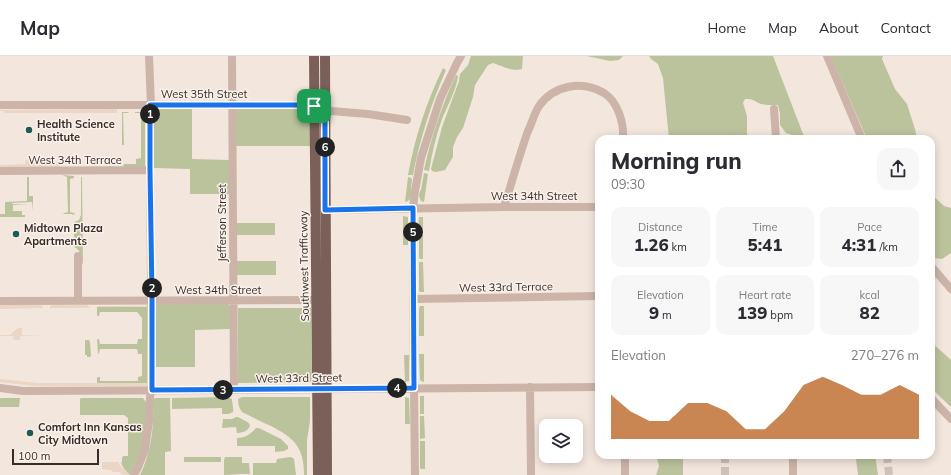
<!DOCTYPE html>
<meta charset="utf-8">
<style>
body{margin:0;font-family:Mulish,sans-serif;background:#f7f7f7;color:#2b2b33;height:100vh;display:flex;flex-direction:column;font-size:15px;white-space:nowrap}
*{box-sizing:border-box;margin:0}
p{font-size:13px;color:#7c7c81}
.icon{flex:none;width:22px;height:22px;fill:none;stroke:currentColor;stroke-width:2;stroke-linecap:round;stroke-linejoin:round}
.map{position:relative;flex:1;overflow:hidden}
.details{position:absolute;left:595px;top:79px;width:340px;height:324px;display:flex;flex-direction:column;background:#fff;border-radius:12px;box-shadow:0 2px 10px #0003}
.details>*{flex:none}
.buttons{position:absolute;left:539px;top:363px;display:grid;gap:8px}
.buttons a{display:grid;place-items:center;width:44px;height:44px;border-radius:8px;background:#fff;box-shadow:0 2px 10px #0003;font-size:20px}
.scale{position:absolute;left:12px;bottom:10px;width:87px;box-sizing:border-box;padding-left:4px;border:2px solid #382c29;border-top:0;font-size:11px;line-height:14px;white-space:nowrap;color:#382c29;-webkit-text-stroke:3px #faf1ea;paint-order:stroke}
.pin{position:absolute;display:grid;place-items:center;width:34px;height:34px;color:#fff;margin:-17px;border-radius:8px;box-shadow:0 2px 6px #0006}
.km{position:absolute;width:20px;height:20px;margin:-10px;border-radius:50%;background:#222;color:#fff;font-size:11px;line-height:20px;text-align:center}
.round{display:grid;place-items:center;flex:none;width:42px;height:42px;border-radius:12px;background:#f7f7f7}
.summary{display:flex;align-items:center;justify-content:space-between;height:68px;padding:0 16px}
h1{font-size:22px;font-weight:800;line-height:30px}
.figures{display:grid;grid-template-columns:repeat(3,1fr);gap:6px;height:68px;padding:4px 16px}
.figures div{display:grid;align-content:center;border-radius:10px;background:#f7f7f7;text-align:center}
.figures b{font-size:17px;font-weight:800}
.figures small{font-size:11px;font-weight:400}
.figures p{font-size:11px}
.chart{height:112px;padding:8px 16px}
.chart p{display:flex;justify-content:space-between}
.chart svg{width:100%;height:72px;margin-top:4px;fill:#b45309;opacity:.7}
header{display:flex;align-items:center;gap:24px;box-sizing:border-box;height:56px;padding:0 20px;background:#fff;border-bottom:1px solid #e1e1e2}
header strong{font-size:19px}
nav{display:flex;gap:22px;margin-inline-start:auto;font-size:14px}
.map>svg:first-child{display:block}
.green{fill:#bbc39c}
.plaza{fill:#ebd5c4}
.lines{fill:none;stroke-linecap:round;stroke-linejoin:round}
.minor-tunnel{stroke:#cec1b9;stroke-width:8;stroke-dasharray:8 4;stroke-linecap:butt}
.minor{stroke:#ccb4a8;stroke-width:8}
.major{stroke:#7a6059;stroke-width:10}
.route-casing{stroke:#fff;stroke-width:8}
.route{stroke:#1a73e8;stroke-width:5}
.poi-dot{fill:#1d5b57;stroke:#faf1ea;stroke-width:1.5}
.labels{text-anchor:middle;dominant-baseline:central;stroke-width:3;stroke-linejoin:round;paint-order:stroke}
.street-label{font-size:11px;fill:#382c29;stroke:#faf1ea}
.poi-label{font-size:11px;font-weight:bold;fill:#382c29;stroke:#faf1ea;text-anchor:start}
</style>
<header>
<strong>Map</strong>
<nav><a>Home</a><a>Map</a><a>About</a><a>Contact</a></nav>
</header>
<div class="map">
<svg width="951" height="419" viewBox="0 0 951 419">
<rect width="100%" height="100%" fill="#f3e6dd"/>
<!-- green -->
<path class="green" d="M471,0H523L522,13C513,16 502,10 493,7L488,9L475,29L473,41L463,72L457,81L453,91V101L448,109L445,114L436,116L432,115L431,113L442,71L459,25L460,18L468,9Z
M587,0H623L619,4L610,5Z
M649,0H773L805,83H793L792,79L786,77L780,69V58L778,49C772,49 766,49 761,48C753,45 755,43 745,43L743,47L747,60V83H669L663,22L658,8L651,3Z
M831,0H883L882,3L895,33L907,48L915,73L917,83H867Z
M443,12L446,14C431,48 420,82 413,119H408C415,81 426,47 443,12Z
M456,19L458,20C457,32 447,51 442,63C436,80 432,97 429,115L424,114C431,81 442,49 456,19Z
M156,52H192V103L230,104V138H190V113L154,112V54Z
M237,52H308L311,54V90H236L235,55Z
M122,56H128L129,57H123L124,89H122Z
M135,56H145V111H123L124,108H136V103L141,102V57H135Z
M424,117L428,118L424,146L421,145L419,140L420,135L421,134Z
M62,119L74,120V122L70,123V156L74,157L75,158L73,159L72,158H63L64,157L68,156L67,121Z
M27,121H29V140H33V155L32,146L12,147V148H29H28L13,149V154L12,155H22V159H25V161H0V158H12H5V146L27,145Z
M81,121H82L83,209C80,202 83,195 74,191V166L79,164L81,159Z
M408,121L411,122L412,123L411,133L412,134C411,140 412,144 405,146Z
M931,138L944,150L951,152V197L942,203L934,202L931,201Z
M403,160L408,161V189H403Z
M419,161H423V177L418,176Z
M237,167H275V179H237Z
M420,179H423V203H420L419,202V180Z
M236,205H276V219H237Z
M419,206H423L424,236H420L419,234Z
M157,248H228L230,250V273L195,274V311H155V250Z
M420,250H424V280H419V252Z
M97,251H147V327H97V322L98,321H100V325H138V321L142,320V298H138L137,293H100L99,297L98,298L97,284L98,283H99L100,288H137L138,283H142V262L137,256H100L99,260H98L97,259Z
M238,252H311L312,326L238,327Z
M85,284H89L90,286L91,300L90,301H87V299H85Z
M931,286L951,304V351L931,332Z
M419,298H424V326L421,325L420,324Z
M404,299H409V325L405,326Z
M420,340H424V358H420Z
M227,341L232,343C232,347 234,354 233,356L229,358H222V352L172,353V342Z
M242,341H310V365L307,384V419H304C304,391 294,382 271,370C261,366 252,361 242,356C239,352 238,348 238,343Z
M405,341L409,342L410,368H405Z
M0,342H20L19,351H0Z
M81,342H143L146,346V366L142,393L130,419C127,416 122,411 121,406H122V402L123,400H128V362L124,359H80V343Z
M156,342H170L171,395L165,396V419H140C152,394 154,371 153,343Z
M420,360H424L425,382L420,383Z
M236,361H238L249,367L250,370C248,375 242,377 237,377L236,371L222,372L223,363H232Z
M256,372H259L281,383L288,390V393L284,395L275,396V390H237V382C245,382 251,378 256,372Z
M420,385H425V413H421L420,412Z
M656,399H683V419H656L659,410Z
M854,399H875L878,419H858L856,403Z
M184,401H221V406H184Z
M225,401H242V407H249L250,418H241L224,419V404Z
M290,401L293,402L294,403L296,419H253V407H276L277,403Z"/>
<!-- plaza -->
<path class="plaza" d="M117,53V57H4V55H0V54Z
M46,102H53V107L60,108V112L0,113V109L25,108L26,104L48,107V103Z
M0,249H40L42,250L43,252L0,253Z
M52,249H87L90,252H52L50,253V250Z
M146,249H147L148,330H35L0,326V323L37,327H147V251H97L98,250H145Z
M18,272H22V279H42L20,280V284H14L13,280H0V279H10Z
M102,406H119V408L130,419H123L119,416H113L111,414L102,413Z"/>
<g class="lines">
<!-- minor-tunnel -->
<path class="minor-tunnel" d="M725,399V419
M887,399L889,419"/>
<!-- minor -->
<path class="minor" d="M232,0L234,334
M827,0L862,83
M0,49H305L331,55L368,58L407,64
M774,53L776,83
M0,115L150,114
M504,151C512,126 519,100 528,75C532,67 534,58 539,50C554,29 582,24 604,37C618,46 624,67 623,83
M325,154L504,151H599
M931,210L951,233
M413,243L599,240
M0,245L317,244
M78,245V200
M530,331L531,419
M0,332L23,335L234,334L599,331
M931,342L951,363
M625,399V419
M793,399V419
M134,419L138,411L145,394L149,365L150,341L152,331L150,114L151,49L149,0
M415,419L413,243V152L415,135L421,102L440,43L457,7L461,0"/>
<!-- major -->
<path class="major" d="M314,0L318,419
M325,0L327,419"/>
</g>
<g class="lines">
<defs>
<path id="route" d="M150,49H305L325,53V154L413,152L414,332L152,334V239L150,114Z"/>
</defs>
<!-- route casing -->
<use href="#route" class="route-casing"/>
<!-- route -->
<use href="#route" class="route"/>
</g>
<!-- markers -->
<g class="poi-dot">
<circle cx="29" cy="74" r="4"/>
<circle cx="16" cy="178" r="4"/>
<circle cx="30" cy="377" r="4"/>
</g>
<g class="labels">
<!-- street labels -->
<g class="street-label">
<text x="204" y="38">West 35th Street</text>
<text x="75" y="104">West 34th Terrace</text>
<text x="534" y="140">West 34th Street</text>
<text transform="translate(222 167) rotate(-90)">Jefferson Street</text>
<text transform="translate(304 210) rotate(-91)">Southwest Trafficway</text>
<text transform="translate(506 231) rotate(-1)">West 33rd Terrace</text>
<text x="218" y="234">West 34th Street</text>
<text transform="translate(299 322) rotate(-1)">West 33rd Street</text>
</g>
<!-- poi labels -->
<g class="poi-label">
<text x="37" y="68">Health Science<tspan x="37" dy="13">Institute</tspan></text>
<text x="24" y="172">Midtown Plaza<tspan x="24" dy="13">Apartments</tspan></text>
<text x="38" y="371">Comfort Inn Kansas<tspan x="38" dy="13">City Midtown</tspan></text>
</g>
</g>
</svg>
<div class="buttons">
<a><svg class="icon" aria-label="layers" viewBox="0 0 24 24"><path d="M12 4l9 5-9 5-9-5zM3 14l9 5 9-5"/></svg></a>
</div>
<div class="scale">100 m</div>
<div class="pin" style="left:314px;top:50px;background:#1e9e55"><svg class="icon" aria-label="arrive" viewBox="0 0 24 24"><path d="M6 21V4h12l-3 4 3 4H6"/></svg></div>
<b class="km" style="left:150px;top:58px">1</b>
<b class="km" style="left:152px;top:232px">2</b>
<b class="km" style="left:223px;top:334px">3</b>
<b class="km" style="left:397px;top:332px">4</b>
<b class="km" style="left:413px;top:176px">5</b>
<b class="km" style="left:325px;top:91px">6</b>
<section class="details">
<div class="summary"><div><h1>Morning run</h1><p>09:30</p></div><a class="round"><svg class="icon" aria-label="share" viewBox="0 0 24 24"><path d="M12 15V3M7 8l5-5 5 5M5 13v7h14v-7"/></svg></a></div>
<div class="figures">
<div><p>Distance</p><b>1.26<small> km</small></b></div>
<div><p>Time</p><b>5:41</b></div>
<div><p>Pace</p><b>4:31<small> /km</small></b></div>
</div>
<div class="figures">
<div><p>Elevation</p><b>9<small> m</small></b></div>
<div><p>Heart rate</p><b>139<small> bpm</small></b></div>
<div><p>kcal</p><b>82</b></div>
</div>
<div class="chart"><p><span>Elevation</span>270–276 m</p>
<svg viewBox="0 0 160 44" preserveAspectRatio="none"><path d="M0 44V17L10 27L20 33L30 33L40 22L50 22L60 27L70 38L80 38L90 27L100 11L110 6L120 11L130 17L140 17L150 11L160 17V44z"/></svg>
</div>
</section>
</div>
